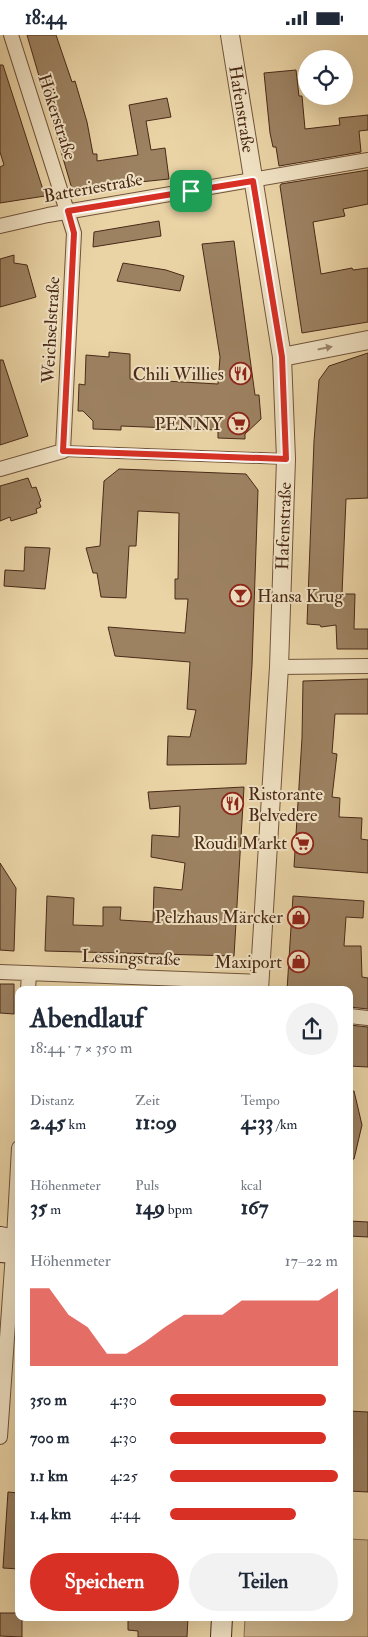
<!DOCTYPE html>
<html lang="de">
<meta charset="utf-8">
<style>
body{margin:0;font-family:"IM FELL Double Pica",serif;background:#f2f2f3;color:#1f2937;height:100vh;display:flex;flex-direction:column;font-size:19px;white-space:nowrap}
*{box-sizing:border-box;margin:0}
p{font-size:16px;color:#747a83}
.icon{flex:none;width:28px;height:28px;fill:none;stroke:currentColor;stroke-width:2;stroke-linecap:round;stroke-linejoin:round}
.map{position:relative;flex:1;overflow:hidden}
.drawer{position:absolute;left:15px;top:951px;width:338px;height:635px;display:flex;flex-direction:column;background:#fff;border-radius:10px;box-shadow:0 5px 20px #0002}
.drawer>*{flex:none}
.controls{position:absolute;left:298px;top:15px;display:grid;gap:10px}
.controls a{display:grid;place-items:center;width:55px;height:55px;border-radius:50%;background:#fff;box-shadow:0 5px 20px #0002;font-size:25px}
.pin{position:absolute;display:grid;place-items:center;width:42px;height:42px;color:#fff;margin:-21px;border-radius:10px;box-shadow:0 2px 8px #0006}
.round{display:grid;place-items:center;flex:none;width:52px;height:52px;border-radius:26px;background:#f2f2f3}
.summary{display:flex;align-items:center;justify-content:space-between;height:85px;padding:0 15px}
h1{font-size:28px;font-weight:700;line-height:38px}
.stats{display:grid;grid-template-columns:repeat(3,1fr);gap:8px;height:85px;padding:5px 15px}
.stats div{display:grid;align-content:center}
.stats b{font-size:21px;font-weight:700}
.stats small{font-size:14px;font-weight:400}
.stats p{font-size:14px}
.chart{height:140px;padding:10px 15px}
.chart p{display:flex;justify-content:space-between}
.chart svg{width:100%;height:90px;margin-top:5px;fill:#d93025;opacity:.7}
.button{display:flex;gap:10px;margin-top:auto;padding:10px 15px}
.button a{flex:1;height:58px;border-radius:30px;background:#d93025;color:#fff;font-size:20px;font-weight:700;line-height:58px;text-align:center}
.button a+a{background:#f2f2f3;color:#1f2937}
ul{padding:0 15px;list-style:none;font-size:16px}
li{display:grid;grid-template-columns:80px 60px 1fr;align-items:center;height:38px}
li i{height:12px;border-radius:6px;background:#d93025}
.status{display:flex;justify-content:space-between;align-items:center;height:35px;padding:0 25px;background:#fff;direction:ltr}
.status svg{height:14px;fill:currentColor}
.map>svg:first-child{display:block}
.green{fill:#cfb78e;stroke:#8c7053}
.building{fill:#9d8262;stroke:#492a18}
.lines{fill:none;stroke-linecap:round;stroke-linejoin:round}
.pedestrian-casing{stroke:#71543c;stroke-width:12}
.minor-casing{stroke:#71543c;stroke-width:16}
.tertiary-casing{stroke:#71543c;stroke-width:20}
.secondary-casing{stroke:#492a18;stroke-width:22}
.pedestrian{stroke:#f1e3c5;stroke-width:10}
.minor{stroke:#f1e3c5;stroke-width:14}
.tertiary{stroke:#f1e3c5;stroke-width:18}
.secondary{stroke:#f1e3c5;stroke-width:20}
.oneway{fill:#9d866e}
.route-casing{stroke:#fff;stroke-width:10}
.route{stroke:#d93025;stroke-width:6}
.labels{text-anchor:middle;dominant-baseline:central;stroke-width:4;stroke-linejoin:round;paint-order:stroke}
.street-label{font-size:18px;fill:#492a18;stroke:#f1e3c5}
.poi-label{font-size:18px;fill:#492a18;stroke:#f1e3c5;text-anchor:end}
</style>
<div class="status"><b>18:44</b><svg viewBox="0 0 49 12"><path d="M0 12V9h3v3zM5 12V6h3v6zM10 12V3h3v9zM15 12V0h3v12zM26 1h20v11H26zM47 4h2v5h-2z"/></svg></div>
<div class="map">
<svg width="368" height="1602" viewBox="0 0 368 1602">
<rect width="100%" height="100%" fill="#ead4a6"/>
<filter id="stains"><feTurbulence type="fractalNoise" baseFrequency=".004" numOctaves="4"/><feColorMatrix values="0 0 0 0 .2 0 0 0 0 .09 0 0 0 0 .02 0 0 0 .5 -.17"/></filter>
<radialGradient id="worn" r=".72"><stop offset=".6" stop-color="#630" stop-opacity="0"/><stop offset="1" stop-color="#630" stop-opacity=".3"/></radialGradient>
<!-- green -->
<path class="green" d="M349,1504L368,1505V1602H244L245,1583L349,1582Z"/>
<!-- building -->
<path class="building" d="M27,0H56L72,47L75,46L87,87L93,119H97V126L138,120L129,70L167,63L171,82L146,86L151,115L165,113L169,144L72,154Z
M0,30H3L45,161L0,168V132L4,130L0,117Z
M296,35L299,61H302L305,94L340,90L339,83L368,80V95L359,96L361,117L279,131L276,112H273L270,98L264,38Z
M368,135V169L343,174L345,181L313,187L321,239L352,233L353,235L368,233V287L302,298L280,151L281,149Z
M159,186L161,201L93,212L94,197Z
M234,206L255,360H259L261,384L245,399V404L218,403V395L121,391V395L93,394V386L83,376H78L79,349L85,350L86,320L109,322V317L130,319V344L218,349L220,322L202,209Z
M14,220V228L27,230L36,262L0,272V224Z
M123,228L166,235L184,241L180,256L117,246Z
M368,318V463L346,464L342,559H355L354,594H368V614H337L336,590L321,592L320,590L307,589L314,406L319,345L329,331Z
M0,325H3L28,401L0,410Z
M119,434L246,439L258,455L252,630L246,729L167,730L168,701L190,702L196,675L187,674L190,627L115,621L108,592L185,598L188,564H175V544H178L179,478L138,476L136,511H129L126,563L101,562L97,538H93L86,513L100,511L104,446Z
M28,443L32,453L36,452L41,466L39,467L41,472L36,474L37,478L11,486L10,482L0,486V451Z
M25,512L50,513L45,554L4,551L5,535L24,536Z
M368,644V679H335L332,718L337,719L332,762L340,763L339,782L362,783L361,804L368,805V838L294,832L302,703L303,646Z
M244,752L234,921L45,916L47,861L74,863L73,890L103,891V872H121L120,885L153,887L154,852L182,855L185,828L151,822L152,800L179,802L180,771L150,774L148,757Z
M0,828L16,853L14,916L0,915Z
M293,861L364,866L363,883L346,882L344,911H361L362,942L368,943V974L349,972V955H287Z
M0,949H14V979L0,978Z
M349,990L368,992V1032L349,1031Z
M354,1056L362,1090L354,1124H349V1057Z
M349,1186L368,1187V1202L349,1201Z
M349,1376L368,1377V1457L349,1456Z
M8,1457L19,1458V1534L3,1533Z
M0,1578H19V1582H22V1602L0,1601Z
M128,1582H188L187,1602H138V1596L128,1595Z"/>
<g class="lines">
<defs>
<path id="pedestrian" d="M63,416L286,424"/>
<path id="minor" d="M0,191L48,180L368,125
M0,434L63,416L74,198L11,0
M279,632L368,631
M0,937L260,947
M28,955L29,938
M349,981L368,983
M14,1203L19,1113
M0,1402L13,1218"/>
<g id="tertiary">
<path id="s1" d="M230,0L282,322L286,424L279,632L259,955"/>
<path d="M282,322L368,305"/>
</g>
<path id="secondary" d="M0,1202L19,1205
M0,1217L13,1218L19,1215
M221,1602L222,1582"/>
</defs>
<!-- pedestrian casing -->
<use href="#pedestrian" class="pedestrian-casing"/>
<!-- minor casing -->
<use href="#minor" class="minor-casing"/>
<!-- tertiary casing -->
<use href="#tertiary" class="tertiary-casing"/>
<!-- secondary casing -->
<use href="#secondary" class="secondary-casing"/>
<!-- pedestrian -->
<use href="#pedestrian" class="pedestrian"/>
<!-- minor -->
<use href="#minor" class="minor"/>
<!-- tertiary -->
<use href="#tertiary" class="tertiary"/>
<!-- secondary -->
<use href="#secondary" class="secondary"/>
</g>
<!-- one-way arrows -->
<defs><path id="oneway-solid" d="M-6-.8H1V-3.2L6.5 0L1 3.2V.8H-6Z" transform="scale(1.25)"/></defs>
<use class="oneway" href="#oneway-solid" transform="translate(325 313) rotate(-11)"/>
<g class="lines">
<defs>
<path id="route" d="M253,146L282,322L286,424L63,416L74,198L68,176Z"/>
</defs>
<!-- route casing -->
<use href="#route" class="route-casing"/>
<!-- route -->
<use href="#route" class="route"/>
</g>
<!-- icons -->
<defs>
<symbol id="restaurant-ring" viewBox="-11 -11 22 22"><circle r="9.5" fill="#f1e3c5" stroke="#8f2418" stroke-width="1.5"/><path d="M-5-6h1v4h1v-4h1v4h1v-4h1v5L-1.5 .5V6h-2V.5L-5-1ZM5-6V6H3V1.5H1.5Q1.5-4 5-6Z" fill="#8f2418"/></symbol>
<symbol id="supermarket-ring" viewBox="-11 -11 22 22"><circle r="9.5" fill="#f1e3c5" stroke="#8f2418" stroke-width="1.5"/><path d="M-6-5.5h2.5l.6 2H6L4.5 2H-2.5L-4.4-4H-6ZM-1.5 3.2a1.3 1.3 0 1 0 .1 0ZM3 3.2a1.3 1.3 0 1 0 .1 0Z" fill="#8f2418"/></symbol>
<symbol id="bar-ring" viewBox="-11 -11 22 22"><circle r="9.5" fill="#f1e3c5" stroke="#8f2418" stroke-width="1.5"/><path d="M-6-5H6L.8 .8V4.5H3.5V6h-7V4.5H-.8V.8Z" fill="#8f2418"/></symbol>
<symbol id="shop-ring" viewBox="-11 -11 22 22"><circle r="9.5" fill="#f1e3c5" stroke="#8f2418" stroke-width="1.5"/><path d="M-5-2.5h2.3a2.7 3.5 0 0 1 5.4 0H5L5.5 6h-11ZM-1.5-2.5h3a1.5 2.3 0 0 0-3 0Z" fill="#8f2418"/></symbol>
</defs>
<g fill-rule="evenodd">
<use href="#restaurant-ring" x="228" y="326" width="25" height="25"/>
<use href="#supermarket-ring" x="226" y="376" width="25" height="25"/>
<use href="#bar-ring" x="228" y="548" width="25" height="25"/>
<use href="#restaurant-ring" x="220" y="756" width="25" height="25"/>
<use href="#supermarket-ring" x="290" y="796" width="25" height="25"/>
<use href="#shop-ring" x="286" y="870" width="25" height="25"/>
<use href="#shop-ring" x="286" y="914" width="25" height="25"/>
</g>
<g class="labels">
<!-- street labels -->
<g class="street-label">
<text stroke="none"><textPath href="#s1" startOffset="75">Hafenstraße</textPath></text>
<text transform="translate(57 82) rotate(72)">Hökerstraße</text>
<text transform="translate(93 153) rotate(-10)">Batteriestraße</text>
<text transform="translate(51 295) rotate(-87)">Weichselstraße</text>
<text transform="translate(284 491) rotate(-88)">Hafenstraße</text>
<text transform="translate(131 923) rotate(2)">Lessingstraße</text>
</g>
<!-- poi labels -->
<g class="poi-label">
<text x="224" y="339">Chili Willies</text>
<text x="223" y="389">PENNY</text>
<text x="257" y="561" text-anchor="start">Hansa Krug</text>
<text x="248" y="759" text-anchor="start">Ristorante<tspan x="248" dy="21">Belvedere</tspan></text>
<text x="287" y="808">Roudi Markt</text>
<text x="283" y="882">Pelzhaus Märcker</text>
<text x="282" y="927">Maxiport</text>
</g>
</g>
<rect width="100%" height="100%" filter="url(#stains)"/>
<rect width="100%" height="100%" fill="url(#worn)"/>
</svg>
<div class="controls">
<a><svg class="icon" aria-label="locate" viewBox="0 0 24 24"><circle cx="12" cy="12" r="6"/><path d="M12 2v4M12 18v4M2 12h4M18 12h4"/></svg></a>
</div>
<div class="pin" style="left:191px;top:156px;background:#1e9e55"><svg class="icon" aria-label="arrive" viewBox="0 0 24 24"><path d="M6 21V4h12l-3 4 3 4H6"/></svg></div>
<section class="drawer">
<div class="summary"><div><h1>Abendlauf</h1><p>18:44 · 7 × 350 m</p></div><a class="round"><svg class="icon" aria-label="share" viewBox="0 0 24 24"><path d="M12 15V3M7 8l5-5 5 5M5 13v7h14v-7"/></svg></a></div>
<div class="stats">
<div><p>Distanz</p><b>2.45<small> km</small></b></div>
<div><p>Zeit</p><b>11:09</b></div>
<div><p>Tempo</p><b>4:33<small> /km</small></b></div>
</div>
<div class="stats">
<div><p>Höhenmeter</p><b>35<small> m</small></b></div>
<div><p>Puls</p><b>149<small> bpm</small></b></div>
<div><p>kcal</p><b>167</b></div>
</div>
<div class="chart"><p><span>Höhenmeter</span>17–22 m</p>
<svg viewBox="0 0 160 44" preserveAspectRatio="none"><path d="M0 44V6L10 6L20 19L30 25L40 38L50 38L60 32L70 25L80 19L90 19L100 19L110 12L120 12L130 12L140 12L150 12L160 6V44z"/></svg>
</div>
<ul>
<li><b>350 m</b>4:30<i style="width:93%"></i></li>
<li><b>700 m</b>4:30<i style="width:93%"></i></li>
<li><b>1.1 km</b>4:25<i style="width:100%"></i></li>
<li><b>1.4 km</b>4:44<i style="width:75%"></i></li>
</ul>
<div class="button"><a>Speichern</a><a>Teilen</a></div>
</section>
</div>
